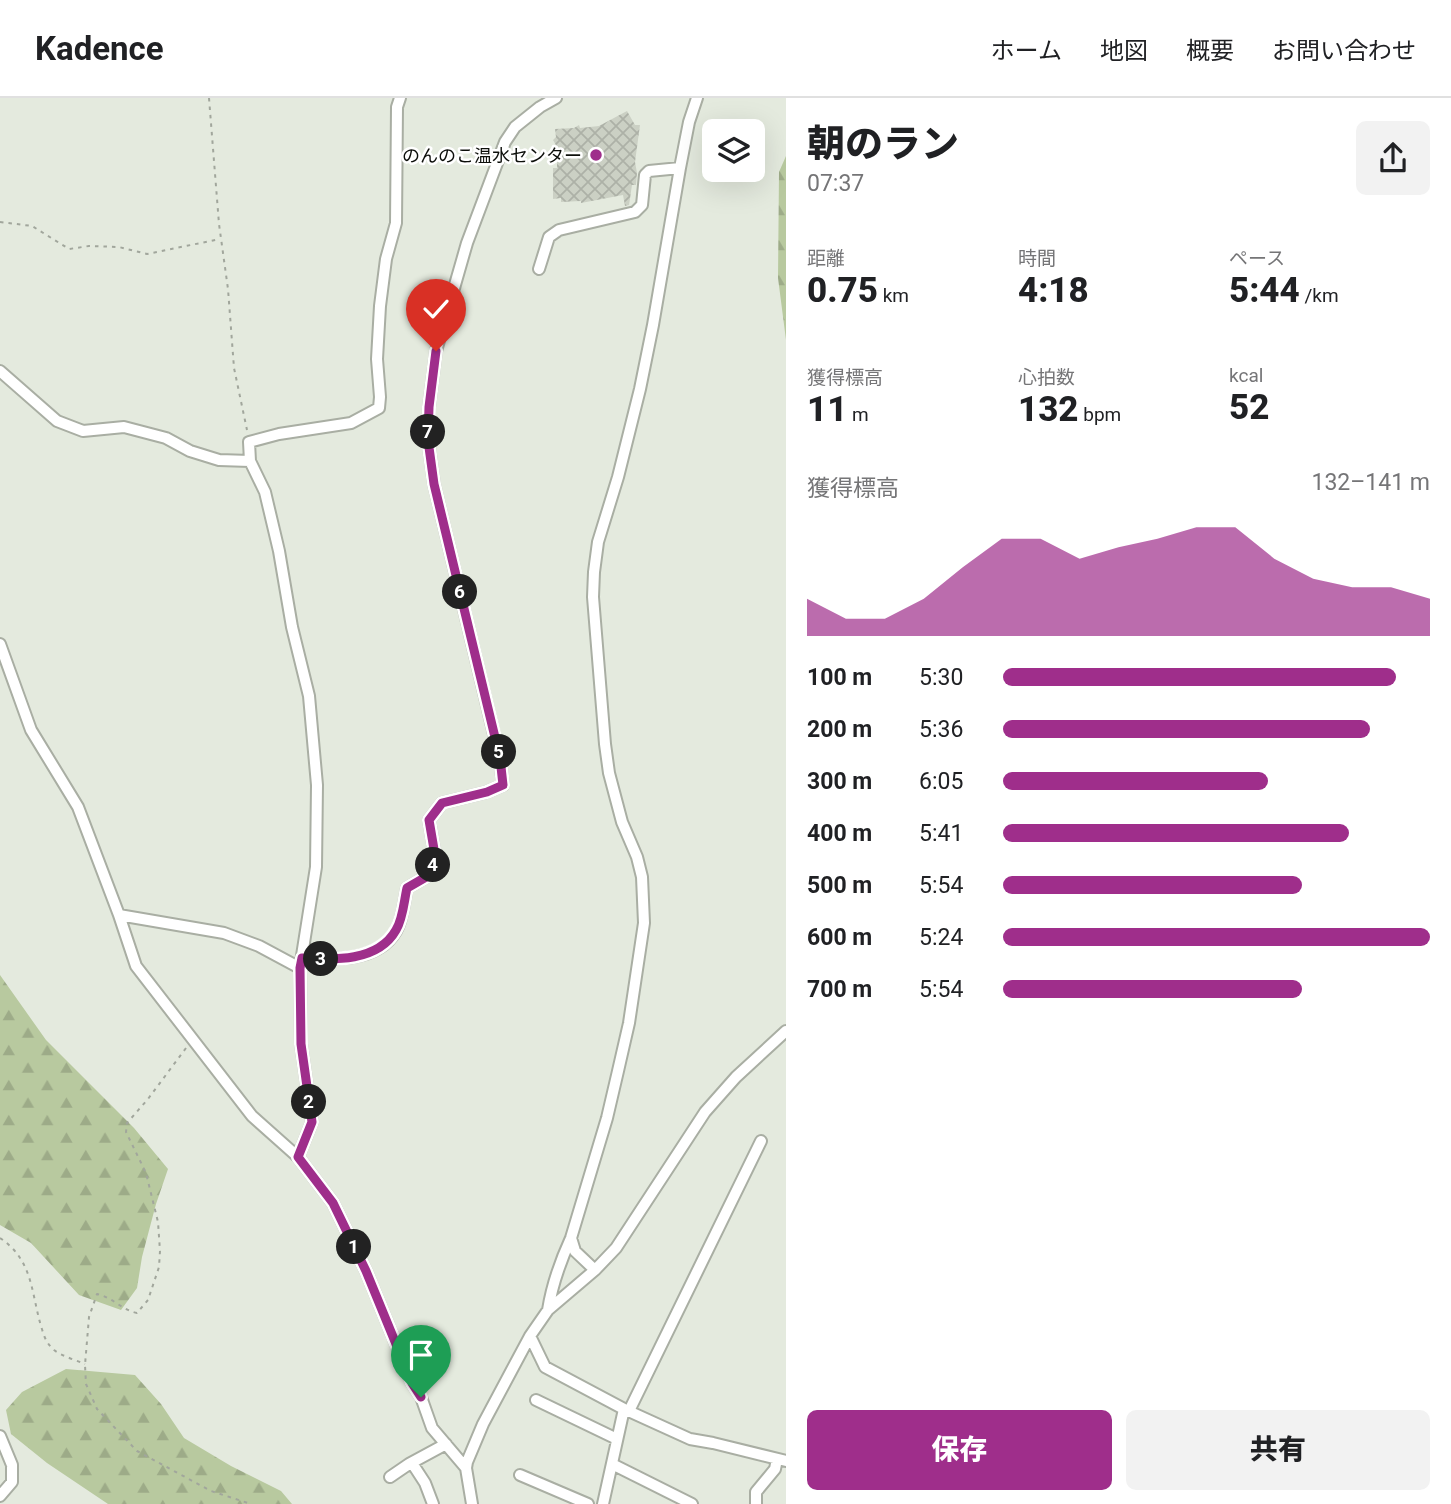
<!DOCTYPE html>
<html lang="ja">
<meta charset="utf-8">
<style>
body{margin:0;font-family:Roboto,"Noto Sans JP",sans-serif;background:#f2f2f2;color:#202124;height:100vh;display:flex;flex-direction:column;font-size:26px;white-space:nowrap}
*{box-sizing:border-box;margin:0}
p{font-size:23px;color:#757577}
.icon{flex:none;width:38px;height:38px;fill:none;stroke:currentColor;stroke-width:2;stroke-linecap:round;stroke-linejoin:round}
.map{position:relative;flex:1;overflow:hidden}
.sheet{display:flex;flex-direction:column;background:#fff;width:665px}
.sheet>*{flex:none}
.controls{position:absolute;left:702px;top:21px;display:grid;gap:14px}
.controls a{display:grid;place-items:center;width:63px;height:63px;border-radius:10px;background:#fff;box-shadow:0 7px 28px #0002;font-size:35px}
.pin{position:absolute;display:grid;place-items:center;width:60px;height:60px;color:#fff;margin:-72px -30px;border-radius:50% 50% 50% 0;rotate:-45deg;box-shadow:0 0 7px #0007}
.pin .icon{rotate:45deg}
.km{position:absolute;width:35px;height:35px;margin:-18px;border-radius:50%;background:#222;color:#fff;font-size:19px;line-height:35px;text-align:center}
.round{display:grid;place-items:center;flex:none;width:74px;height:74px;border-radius:10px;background:#f2f2f2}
.headline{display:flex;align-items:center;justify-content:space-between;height:119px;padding:0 21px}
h1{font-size:38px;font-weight:800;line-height:52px}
.stats{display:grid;grid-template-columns:repeat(3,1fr);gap:10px;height:119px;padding:7px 21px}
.stats div{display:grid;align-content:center}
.stats b{font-size:35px;font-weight:800}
.stats small{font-size:19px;font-weight:400}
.stats p{font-size:19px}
.chart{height:196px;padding:14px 21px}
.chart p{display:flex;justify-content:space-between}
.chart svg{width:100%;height:126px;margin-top:7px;fill:#9f2e8b;opacity:.7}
.cta{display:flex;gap:14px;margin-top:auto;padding:14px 21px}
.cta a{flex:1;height:80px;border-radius:10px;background:#9f2e8b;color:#fff;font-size:28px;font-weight:800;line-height:80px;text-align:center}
.cta a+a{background:#f2f2f2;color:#202124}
ul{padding:0 21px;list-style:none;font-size:23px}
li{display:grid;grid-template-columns:112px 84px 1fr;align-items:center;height:52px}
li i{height:18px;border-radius:9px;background:#9f2e8b}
header{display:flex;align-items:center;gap:42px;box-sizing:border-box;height:98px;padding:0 35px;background:#fff;border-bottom:2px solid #e0e0e0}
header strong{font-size:33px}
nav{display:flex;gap:38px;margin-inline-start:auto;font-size:24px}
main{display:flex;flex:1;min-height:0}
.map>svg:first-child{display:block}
.forest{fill:url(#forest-firs)}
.building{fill:url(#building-cross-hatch)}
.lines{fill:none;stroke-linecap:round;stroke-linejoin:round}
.minor-casing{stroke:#a9aea3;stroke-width:14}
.path{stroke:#a1a69c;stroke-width:2;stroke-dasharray:3.5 5;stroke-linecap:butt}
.minor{stroke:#fff;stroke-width:10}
.route-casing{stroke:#fff;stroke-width:14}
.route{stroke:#9f2e8b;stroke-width:9}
.poi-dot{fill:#9f2e8b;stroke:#fff;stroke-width:2.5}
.labels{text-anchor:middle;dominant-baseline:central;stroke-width:5;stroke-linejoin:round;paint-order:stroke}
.poi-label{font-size:18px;fill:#0c0e0a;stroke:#fff;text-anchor:end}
</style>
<header>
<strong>Kadence</strong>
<nav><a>ホーム</a><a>地図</a><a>概要</a><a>お問い合わせ</a></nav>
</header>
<main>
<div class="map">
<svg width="786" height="1406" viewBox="0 0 786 1406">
<defs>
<pattern id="forest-firs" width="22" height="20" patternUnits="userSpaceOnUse" patternTransform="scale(1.75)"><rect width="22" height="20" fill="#b8c99f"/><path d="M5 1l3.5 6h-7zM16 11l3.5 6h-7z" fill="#9dab88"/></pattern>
<pattern id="building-cross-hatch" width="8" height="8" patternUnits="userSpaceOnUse" patternTransform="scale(1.75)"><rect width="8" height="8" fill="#cbd0c4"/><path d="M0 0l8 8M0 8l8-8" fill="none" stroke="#adb1a7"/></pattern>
</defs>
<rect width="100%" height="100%" fill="#e4eade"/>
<!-- forest -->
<path class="forest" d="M786,58V242L778,180L779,74Z
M0,877L46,942L134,1030L168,1071L156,1106L142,1159L137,1190L121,1212L79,1197L31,1145L0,1127Z
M66,1271L135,1277L161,1306L184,1340L231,1368L281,1393L292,1406H108L47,1365L11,1336L6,1312L22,1294Z"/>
<!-- building -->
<path class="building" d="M627,13L635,27H640L635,64L637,75L636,87H632L629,107L625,108L623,97L581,105V103L561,104V100L553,101V70H557V49L553,42L556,39L555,31L574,30L579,27L580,30L599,28Z"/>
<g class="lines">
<defs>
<path id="minor" d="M539,171L549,139L559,132L635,114L642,107L645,77L649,73L680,70
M0,273L57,323L83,333L124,329L166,340L190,353L219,362L250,363
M0,546L31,632L78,709L119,817L136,868L252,1018L298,1059L333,1105L366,1173L412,1285L421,1299L432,1330L466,1370
M119,817L224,835L259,848L300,870
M302,860C334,862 378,864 396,833C403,821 404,803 407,790L426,779L436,763L429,722L442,705L487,694L503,687L500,661L434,386L428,342L429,309L436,253L467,145L505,44L515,29L540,9L556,0
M298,1059L312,1024L301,946L300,870L316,769L317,687L309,598L292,529L279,453L265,394L250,363L249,344L279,336L351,325L379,310L380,299L377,261L380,208L386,161L396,125L397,9L400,0
M571,1140L575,1153L595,1172
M548,1212C552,1187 560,1164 571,1140L607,1020L618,973L629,925L644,825L642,779L637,759L622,724L609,675L605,646L593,499L594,474L598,444L618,379L640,291L653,227L680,70L689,24L697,0
M530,1238L545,1269L624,1311L690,1341L713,1345L786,1363
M536,1302L617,1341
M629,1313L761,1043
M0,1338L12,1367V1384L0,1398
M412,1365L425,1385L433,1406
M612,1366L692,1406
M520,1377L588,1406
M390,1379L409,1366L446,1346
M472,1406L466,1370L467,1364L483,1326L530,1238L548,1212L595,1172L616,1150L705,1014L736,979L786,933
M603,1406L624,1311
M756,1406V1394L775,1371L777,1361"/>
</defs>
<!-- minor casing -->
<use href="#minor" class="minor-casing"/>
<!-- path -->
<path class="path" d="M209,0L219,126L228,191L234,270L247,332
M0,124L32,128L69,151L89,148L119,149L147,156L220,141
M186,950L148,1001L127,1025L126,1034L146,1075L158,1124L160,1153L159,1169L148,1202L137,1215C122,1212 112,1199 97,1196L89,1219L85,1267L86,1286L97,1311L137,1353L211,1393L251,1406
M0,1140C33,1162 31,1194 41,1228C44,1238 46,1245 54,1252C62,1258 75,1262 85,1266"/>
<!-- minor -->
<use href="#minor" class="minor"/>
</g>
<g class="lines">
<defs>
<path id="route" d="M421,1299L412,1285L366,1173L333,1105L298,1059L312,1024L301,946L300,870L302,860C334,862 378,864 396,832C403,821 404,803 407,790L426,779L436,763L429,722L442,705L487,694L503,687L500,660L434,386L428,342L429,309L436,253"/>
</defs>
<!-- route casing -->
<use href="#route" class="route-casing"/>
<!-- route -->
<use href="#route" class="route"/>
</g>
<!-- markers -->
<circle class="poi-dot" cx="596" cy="57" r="7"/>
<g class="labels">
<!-- poi labels -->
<g class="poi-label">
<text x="582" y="57">のんのこ温水センター</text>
</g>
</g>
</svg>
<div class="controls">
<a><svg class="icon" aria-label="layers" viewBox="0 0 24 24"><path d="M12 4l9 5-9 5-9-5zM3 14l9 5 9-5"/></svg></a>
</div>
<div class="pin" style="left:421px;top:1299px;background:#1e9e55"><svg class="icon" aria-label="arrive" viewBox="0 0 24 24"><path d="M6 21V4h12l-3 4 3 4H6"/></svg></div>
<div class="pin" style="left:436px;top:253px;background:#d93025"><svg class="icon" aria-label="check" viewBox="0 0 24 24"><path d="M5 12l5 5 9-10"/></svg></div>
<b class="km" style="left:354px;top:1149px">1</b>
<b class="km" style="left:309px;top:1004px">2</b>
<b class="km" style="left:321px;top:861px">3</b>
<b class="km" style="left:433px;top:767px">4</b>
<b class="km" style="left:499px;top:654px">5</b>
<b class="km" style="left:460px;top:494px">6</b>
<b class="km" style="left:428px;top:334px">7</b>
</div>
<section class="sheet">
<div class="headline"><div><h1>朝のラン</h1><p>07:37</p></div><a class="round"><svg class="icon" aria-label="share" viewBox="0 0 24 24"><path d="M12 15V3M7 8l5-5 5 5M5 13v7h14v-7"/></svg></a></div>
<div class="stats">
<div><p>距離</p><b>0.75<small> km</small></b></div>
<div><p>時間</p><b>4:18</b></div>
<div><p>ペース</p><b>5:44<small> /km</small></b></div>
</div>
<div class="stats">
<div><p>獲得標高</p><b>11<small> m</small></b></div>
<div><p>心拍数</p><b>132<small> bpm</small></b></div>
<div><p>kcal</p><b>52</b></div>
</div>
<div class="chart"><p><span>獲得標高</span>132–141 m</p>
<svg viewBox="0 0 160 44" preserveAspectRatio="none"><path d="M0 44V31L10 38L20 38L30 31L40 20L50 10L60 10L70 17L80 13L90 10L100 6L110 6L120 17L130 24L140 27L150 27L160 31V44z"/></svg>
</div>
<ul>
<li><b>100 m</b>5:30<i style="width:92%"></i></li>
<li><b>200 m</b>5:36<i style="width:86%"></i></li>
<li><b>300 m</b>6:05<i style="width:62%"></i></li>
<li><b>400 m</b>5:41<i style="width:81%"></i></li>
<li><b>500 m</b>5:54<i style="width:70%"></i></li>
<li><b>600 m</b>5:24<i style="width:100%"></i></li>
<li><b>700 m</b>5:54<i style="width:70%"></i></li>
</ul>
<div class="cta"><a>保存</a><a>共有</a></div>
</section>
</main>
